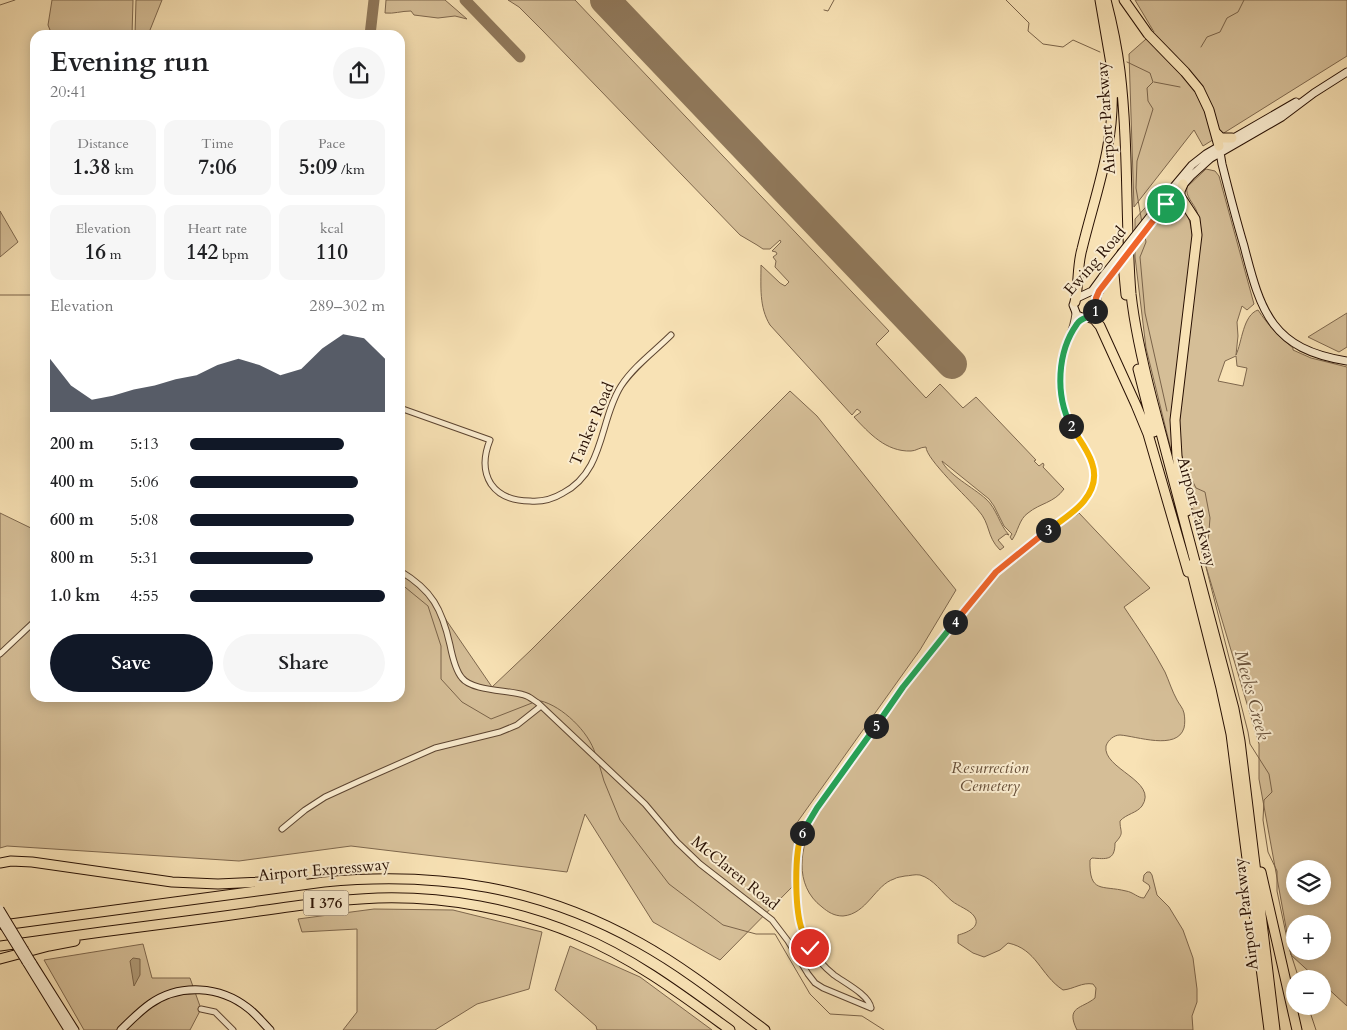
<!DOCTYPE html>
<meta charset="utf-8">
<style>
body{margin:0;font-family:Cardo,serif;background:#f6f6f6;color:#202124;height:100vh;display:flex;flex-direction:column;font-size:19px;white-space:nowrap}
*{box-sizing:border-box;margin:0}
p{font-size:16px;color:#757577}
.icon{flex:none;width:28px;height:28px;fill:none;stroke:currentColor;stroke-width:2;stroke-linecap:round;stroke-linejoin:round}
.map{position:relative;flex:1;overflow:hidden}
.sheet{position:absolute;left:30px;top:30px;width:375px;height:672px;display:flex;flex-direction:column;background:#fff;border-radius:15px;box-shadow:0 2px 12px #0003}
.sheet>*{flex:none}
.fabs{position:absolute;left:1286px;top:860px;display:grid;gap:10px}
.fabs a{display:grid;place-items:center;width:45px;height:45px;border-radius:50%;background:#fff;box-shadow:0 2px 12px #0003;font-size:25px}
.pin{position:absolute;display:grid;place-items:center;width:42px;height:42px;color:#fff;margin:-21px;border:2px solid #fff;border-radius:50%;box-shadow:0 1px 5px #0007}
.km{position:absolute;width:25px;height:25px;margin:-12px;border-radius:50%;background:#222;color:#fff;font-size:14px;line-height:25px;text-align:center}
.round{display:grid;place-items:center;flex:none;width:52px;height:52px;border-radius:26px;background:#f6f6f6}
.overview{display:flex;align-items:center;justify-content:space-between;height:85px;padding:0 20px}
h1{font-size:28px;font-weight:700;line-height:38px}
.stats{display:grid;grid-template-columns:repeat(3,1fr);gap:8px;height:85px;padding:5px 20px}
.stats div{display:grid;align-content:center;border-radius:12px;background:#f6f6f6;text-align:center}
.stats b{font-size:21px;font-weight:700}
.stats small{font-size:14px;font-weight:400}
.stats p{font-size:14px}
.chart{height:140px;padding:10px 20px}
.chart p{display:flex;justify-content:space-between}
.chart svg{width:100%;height:90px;margin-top:5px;fill:#111827;opacity:.7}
.action{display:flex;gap:10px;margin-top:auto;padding:10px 20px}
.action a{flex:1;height:58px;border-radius:30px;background:#111827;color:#fff;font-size:20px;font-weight:700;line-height:58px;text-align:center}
.action a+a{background:#f6f6f6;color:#202124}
ul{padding:0 20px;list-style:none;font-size:16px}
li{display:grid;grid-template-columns:80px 60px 1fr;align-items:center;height:38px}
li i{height:12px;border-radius:6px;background:#111827}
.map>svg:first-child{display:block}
.green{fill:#d5be97;stroke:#7e674d;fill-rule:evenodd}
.water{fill:#b19b78;stroke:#7a6349}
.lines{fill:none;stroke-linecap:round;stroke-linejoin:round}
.stream{stroke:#7a6349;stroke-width:1}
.taxiway{stroke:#90795c;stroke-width:11}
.runway{stroke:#90795c;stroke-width:30}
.street-casing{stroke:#5c4430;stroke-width:7}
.secondary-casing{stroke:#281003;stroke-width:9}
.highway-casing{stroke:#281003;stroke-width:11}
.street{stroke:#faeccf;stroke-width:5}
.secondary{stroke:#faeccf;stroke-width:7}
.highway{stroke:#f8e2b5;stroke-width:9}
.secondary-bridge-casing{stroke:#281003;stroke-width:9;stroke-linecap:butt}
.secondary-bridge{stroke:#faeccf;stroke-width:7}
.split-1-casing{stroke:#fff;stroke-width:10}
.split-2-casing{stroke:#fff;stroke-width:10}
.split-3-casing{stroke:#fff;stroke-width:10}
.split-4-casing{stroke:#fff;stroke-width:10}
.split-5-casing{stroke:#fff;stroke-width:10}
.split-6-casing{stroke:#fff;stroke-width:10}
.split-7-casing{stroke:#fff;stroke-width:10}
.split-1{stroke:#f0652b;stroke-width:6}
.split-2{stroke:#22a559;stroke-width:6}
.split-3{stroke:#f5b400;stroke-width:6}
.split-4{stroke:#f0652b;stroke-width:6}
.split-5{stroke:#22a559;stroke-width:6}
.split-6{stroke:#22a559;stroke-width:6}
.split-7{stroke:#f5b400;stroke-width:6}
.labels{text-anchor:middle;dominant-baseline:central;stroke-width:4;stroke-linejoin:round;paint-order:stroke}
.shield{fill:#faeccf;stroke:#675240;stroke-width:1}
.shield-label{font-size:15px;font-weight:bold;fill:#281003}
.street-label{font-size:16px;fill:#281003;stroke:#faeccf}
.park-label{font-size:16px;font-style:italic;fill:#654d37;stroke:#faeccf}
.water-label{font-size:18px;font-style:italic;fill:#664f38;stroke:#faeccf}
</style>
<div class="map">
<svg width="1347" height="1030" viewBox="0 0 1347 1030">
<rect width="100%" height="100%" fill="#f8e2b5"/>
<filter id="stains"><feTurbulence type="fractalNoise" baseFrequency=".004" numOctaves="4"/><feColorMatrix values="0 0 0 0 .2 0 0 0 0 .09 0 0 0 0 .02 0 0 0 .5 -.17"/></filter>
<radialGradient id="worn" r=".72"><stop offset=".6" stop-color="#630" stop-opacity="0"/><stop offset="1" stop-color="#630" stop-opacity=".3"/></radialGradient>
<!-- green -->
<path class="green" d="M52,0H133L132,35H52L48,25Z
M136,0H162L148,35H135Z
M386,0H445L467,19L455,16L438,18L414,15L411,11C401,11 394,14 385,13Z
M508,0H575L889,331L876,344L926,398L940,384L963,408L976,397L1036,460L1034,461L1039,466L1043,463L1044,465L1043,467L1062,487L1064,489C1054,503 1040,503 1028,513C1019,519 1018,532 1012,540L1010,537L1012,534L1004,526L994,506L989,499L942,461C947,474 974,488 986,499C997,509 999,524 1009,535L1006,534L998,540L1004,547L1000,550C986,536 991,524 978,510C968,498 926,459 926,447C920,447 916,451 911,451C886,452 869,433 854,417L861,412L857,409L852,415L770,325C759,307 761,287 761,265L780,283L785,286L789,282L775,267L776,261L773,257L777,254L776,252L772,251L781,242L780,240L770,249H763L757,245L740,235L543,31L519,7Z
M1135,0H1347V56L1203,146L1194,130L1134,207L1129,54L1154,32Z
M1206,169L1215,171L1219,176L1254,304L1247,310L1242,306L1237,322L1238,336L1236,355C1242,342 1243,315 1258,310C1268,325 1279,337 1293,348V350L1311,358L1347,367V1006L1323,984L1322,979H1317L1291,955L1259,779V744L1202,553L1182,458L1179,437L1180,410L1201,236C1201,227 1200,220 1197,212C1194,203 1185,197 1187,187ZM1236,356L1237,366L1247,368L1243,386L1218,381L1225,361ZM1295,869H1322V896H1295ZM1295,924H1322V951H1295Z
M1162,189L1165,192L1161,200L1171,207L1175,203C1190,208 1192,230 1193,244L1173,458L1146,348L1135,257V219Z
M0,211L18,242L0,257Z
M1347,313V347L1339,352L1308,337Z
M790,391L817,416L956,590L920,650L796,824L792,887L720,960L653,922L585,814L567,872L351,846L239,861L7,846L0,848V513L35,530V698H400V572L429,595L492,687L531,650Z
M1079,513L1150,588L1124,607C1138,628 1153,649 1165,672C1169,681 1172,691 1177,700C1179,704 1183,708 1184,713C1185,718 1185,724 1184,728C1177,751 1136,736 1120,735C1114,735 1108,740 1106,746C1102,769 1159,781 1142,806C1137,813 1126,814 1120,821C1120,833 1125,832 1115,843C1115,861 1106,859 1092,858L1090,860C1089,894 1102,885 1126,891C1133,892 1138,898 1144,898L1150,888L1149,885L1143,881L1144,875L1147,872H1150L1152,875L1157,895L1169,907L1183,930L1193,958L1197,989V1002L1192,1016L1193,1030H1077C1065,1006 1082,1009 1095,998L1096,988L1093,984C1082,982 1074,989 1063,990C1040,975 1037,949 1008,943L1000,950L984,957L973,953L958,943V935C966,933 982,927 974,916C970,910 958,906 952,901C942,893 934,879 920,875C915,874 909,876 905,876C901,877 897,877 894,879C875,885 867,914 843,916C834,916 828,912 822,907C793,885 800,846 815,818L914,677L982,593L1006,567L1022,554Z
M374,909L453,910L542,932L529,989L477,1004L435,1030H343L357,1012V929L302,932L298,919Z
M143,944L152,978H190L201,1009L190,1030H84L44,960Z
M570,946L640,977L712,1030H597L596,1026L555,990Z"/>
<!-- water -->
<path class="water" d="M133,958L140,959V975L134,986L130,961Z"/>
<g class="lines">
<!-- stream -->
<path class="stream" d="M1006,0L1029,23L1028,31L1043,44L1063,47L1073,40L1100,52
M0,5L15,0
M824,10L828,11L834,0
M1201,47L1207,37L1220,32L1227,18L1238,12L1244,0
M1127,62L1150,73L1153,82L1147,88L1148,101L1153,109L1137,161L1136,188L1142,223
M1154,82L1180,87
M1145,237L1146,242L1140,257L1145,313L1167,411
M0,295H35
M1190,476L1196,488L1205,492L1210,518L1206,567L1248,732L1250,744L1269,774L1272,792L1264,800L1263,820L1268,852L1277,871V891L1289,948L1299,979
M400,583L428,606L441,646V679L462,702L491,719L532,703
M541,701C562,706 589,732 595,753
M599,764L604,781L620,820L669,884L723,925L756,934H775L810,994L830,1014L862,1016L884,1030
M1308,1006L1316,1030"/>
<!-- taxiway -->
<path class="taxiway" d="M465,0L520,57
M370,35L374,0"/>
<!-- runway -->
<path class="runway" d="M605,0L952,364"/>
<defs>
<path id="street" d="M400,408L490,440C484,455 482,470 491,484C500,497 515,501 530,501C542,502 553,499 563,493C605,471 599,421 621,386C634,366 655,351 671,335
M400,571C432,590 442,609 450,645C452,655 455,670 462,678C472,691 509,690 524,695C529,696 533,700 538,703L645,804L677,842L700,864L772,920L788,941L808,974L815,983L823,988L871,1008
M0,654L35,621
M282,829L305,810L325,797L360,781L435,748L500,732L517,725L541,706
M871,1008C869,995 845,983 834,975C814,959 800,936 798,910C796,892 795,851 802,834C814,803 841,777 859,751C874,730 888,708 903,687C919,664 938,643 956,621C970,604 983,585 999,569C1020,550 1083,512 1092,489C1103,459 1071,435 1063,408C1058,388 1060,364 1066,345C1070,334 1074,325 1075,313
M201,1009L215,1012L233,1030"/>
<path id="secondary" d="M1219,146L1222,164C1229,192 1236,219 1244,246C1261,313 1272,349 1347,361
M1166,196L1192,165L1206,154L1296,102
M1166,204L1191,176L1211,158L1282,117L1314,93L1347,72
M1103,276L1092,291L1077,298L1073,305L1077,315L1084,318L1093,315L1096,309L1097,295L1107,279
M26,962L68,1030
M32,962L75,1030
M121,1030C130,1021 140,1011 150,1004C180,983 220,986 248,1008C256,1014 263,1023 270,1030"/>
<path id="highway" d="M1100,0L1116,93
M1106,0C1112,23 1117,47 1120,71C1129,145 1125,220 1131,294C1135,330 1143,364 1152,399L1234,709L1240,741L1275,1030
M1124,0L1148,34L1185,72L1199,89L1209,110L1219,146
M1216,133L1221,138H1232
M1183,184L1180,191V196L1195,219L1197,235L1175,420L1177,456L1187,511
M1168,193L1184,203
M1122,253L1126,295
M1075,302C1079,285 1077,266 1082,249C1095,195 1115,144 1112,88
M1088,317L1094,319L1100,326L1136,405L1148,434L1188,572
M1138,369L1154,432
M1190,565L1221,688L1231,734L1269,1030
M0,863L11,861L32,862L172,882L218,884L302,880
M1261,872L1297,1030
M3,925L324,882C438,871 540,887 640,943C685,968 725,1000 765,1030
M0,946C72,936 145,926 217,917C270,910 324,900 378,898C445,896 515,909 577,935C633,958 682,995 730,1030
M0,959L49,946L75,941"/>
</defs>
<!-- street casing -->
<use href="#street" class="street-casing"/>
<!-- secondary casing -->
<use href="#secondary" class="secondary-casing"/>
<!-- highway casing -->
<use href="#highway" class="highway-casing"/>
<!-- street -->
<use href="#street" class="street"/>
<!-- secondary -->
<use href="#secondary" class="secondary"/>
<!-- highway -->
<use href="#highway" class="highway"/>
<defs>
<path id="secondary-bridge" d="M1103,276L1163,200
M1107,279L1166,204
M0,909L32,962
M0,920L26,962"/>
</defs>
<!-- secondary-bridge casing -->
<use href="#secondary-bridge" class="secondary-bridge-casing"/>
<!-- secondary-bridge -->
<use href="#secondary-bridge" class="secondary-bridge"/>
</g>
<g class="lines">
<defs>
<path id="split-1" d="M1095,311L1096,298L1099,291L1166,204"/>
<path id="split-2" d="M1071,426C1055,395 1057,352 1077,324C1082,316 1091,319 1095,311"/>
<path id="split-3" d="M1048,530C1070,515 1103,495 1092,463C1088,450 1078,438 1071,426"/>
<path id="split-4" d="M955,622L996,572L1048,530"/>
<path id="split-5" d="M876,726L903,687L955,622"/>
<path id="split-6" d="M802,833L817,808L876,726"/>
<path id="split-7" d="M802,833C794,853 795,906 801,927C803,934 807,941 810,948"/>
</defs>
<!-- split-1 casing -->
<use href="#split-1" class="split-1-casing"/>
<!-- split-2 casing -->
<use href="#split-2" class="split-2-casing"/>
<!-- split-3 casing -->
<use href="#split-3" class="split-3-casing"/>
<!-- split-4 casing -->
<use href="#split-4" class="split-4-casing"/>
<!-- split-5 casing -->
<use href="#split-5" class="split-5-casing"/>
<!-- split-6 casing -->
<use href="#split-6" class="split-6-casing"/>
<!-- split-7 casing -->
<use href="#split-7" class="split-7-casing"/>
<!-- split-1 -->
<use href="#split-1" class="split-1"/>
<!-- split-2 -->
<use href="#split-2" class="split-2"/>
<!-- split-3 -->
<use href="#split-3" class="split-3"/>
<!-- split-4 -->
<use href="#split-4" class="split-4"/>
<!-- split-5 -->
<use href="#split-5" class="split-5"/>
<!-- split-6 -->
<use href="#split-6" class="split-6"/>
<!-- split-7 -->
<use href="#split-7" class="split-7"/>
</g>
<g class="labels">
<!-- shield labels -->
<rect class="shield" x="303.5" y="890.5" width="45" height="25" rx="4"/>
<g class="shield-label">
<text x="326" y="903">I 376</text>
</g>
<!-- street labels -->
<g class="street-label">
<text transform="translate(1106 118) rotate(-94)">Airport Parkway</text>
<text transform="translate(1095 261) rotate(-49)">Ewing Road</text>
<text transform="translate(592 424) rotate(-67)">Tanker Road</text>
<text transform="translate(1197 512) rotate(75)">Airport Parkway</text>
<text transform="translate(324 870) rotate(-5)">Airport Expressway</text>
<text transform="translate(735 873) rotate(39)">McClaren Road</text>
<text transform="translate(1246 914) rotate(-97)">Airport Parkway</text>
</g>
<!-- park labels -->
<g class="park-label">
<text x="990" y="768">Resurrection<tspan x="990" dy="18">Cemetery</tspan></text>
</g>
<!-- water labels -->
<g class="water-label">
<text transform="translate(1252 695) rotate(75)">Meeks Creek</text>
</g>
</g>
<rect width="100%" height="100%" filter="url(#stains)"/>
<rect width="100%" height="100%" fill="url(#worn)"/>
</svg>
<div class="fabs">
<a><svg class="icon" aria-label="layers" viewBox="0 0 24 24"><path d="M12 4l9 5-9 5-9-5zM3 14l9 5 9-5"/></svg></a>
<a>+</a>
<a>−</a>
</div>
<div class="pin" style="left:1166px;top:204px;background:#1e9e55"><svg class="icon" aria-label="arrive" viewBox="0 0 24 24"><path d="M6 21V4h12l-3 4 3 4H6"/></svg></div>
<div class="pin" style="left:810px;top:948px;background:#d93025"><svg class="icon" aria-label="check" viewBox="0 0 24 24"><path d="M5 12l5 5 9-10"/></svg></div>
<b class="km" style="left:1095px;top:311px">1</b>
<b class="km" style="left:1071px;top:426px">2</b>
<b class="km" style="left:1048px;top:530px">3</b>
<b class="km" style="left:955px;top:622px">4</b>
<b class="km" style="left:876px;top:726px">5</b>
<b class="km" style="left:802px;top:833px">6</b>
<section class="sheet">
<div class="overview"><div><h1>Evening run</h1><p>20:41</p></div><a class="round"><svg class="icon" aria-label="share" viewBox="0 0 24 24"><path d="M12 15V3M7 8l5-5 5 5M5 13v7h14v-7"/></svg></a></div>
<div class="stats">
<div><p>Distance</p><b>1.38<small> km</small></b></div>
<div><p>Time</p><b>7:06</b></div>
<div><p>Pace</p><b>5:09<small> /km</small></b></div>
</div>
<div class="stats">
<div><p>Elevation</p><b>16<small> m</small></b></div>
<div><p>Heart rate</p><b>142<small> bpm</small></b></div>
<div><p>kcal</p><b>110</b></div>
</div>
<div class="chart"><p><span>Elevation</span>289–302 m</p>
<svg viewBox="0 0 160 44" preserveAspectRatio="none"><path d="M0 44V18L10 31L20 38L30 36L40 33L50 31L60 28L70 26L80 21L90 18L100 21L110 26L120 23L130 13L140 6L150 8L160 18V44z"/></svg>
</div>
<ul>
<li><b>200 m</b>5:13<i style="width:79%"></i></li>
<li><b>400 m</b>5:06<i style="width:86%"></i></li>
<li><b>600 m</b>5:08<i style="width:84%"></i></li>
<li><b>800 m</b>5:31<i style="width:63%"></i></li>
<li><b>1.0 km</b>4:55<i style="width:100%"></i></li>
</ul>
<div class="action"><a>Save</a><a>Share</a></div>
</section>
</div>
